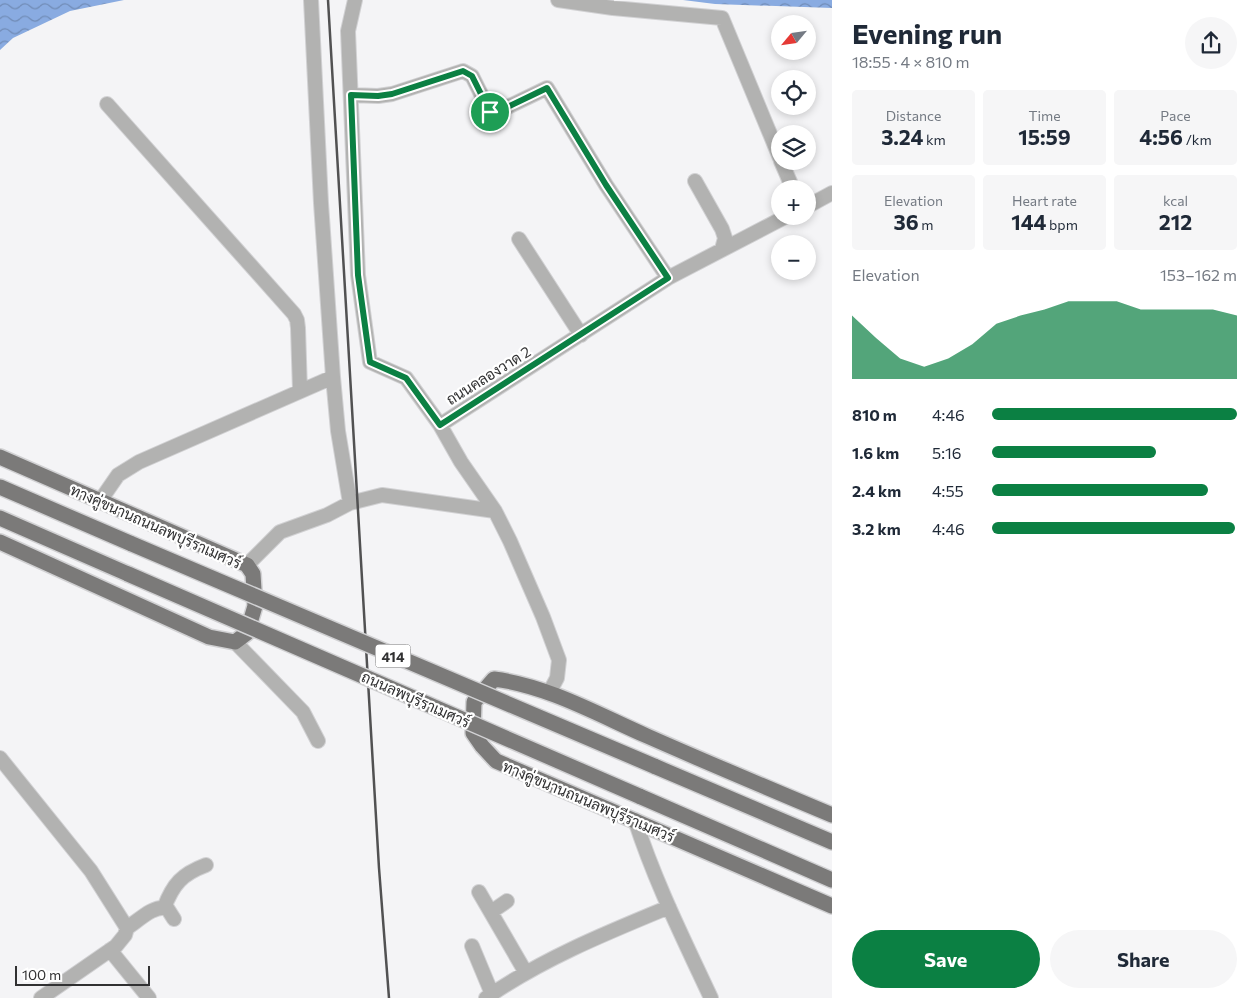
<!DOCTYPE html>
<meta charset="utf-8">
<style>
body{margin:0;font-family:Commissioner,Sarabun,sans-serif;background:#f6f6f7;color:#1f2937;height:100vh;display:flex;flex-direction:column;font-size:19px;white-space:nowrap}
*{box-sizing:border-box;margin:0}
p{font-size:16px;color:#747a83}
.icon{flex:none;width:28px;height:28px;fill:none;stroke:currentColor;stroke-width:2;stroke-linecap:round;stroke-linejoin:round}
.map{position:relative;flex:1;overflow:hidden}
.details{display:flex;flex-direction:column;background:#fff;width:425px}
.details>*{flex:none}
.needle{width:32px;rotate:241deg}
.tools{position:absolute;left:771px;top:15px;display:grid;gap:10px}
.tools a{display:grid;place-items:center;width:45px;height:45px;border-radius:50%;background:#fff;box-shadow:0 2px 8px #0003;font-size:25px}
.scale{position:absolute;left:15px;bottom:12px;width:135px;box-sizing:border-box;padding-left:5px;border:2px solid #313132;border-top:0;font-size:14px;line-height:18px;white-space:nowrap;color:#313132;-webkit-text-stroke:4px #fff;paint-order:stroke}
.pin{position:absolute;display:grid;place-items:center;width:42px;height:42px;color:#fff;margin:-21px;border:2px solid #fff;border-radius:50%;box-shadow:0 1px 5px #0007}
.round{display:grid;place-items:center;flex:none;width:52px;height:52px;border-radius:26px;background:#f6f6f7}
.head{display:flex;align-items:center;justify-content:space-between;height:85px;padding:0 20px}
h1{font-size:28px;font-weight:700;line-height:38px}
.figures{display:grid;grid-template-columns:repeat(3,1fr);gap:8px;height:85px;padding:5px 20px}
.figures div{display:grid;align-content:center;border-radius:5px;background:#f6f6f7;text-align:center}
.figures b{font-size:21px;font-weight:700}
.figures small{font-size:14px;font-weight:400}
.figures p{font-size:14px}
.chart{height:140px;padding:10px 20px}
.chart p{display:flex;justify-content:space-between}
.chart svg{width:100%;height:90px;margin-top:5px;fill:#0b8043;opacity:.7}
.cta{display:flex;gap:10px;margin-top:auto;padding:10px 20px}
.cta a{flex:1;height:58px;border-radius:30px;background:#0b8043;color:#fff;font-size:20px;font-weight:700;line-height:58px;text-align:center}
.cta a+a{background:#f6f6f7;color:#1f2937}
ul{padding:0 20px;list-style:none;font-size:16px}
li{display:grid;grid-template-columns:80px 60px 1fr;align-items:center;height:38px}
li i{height:12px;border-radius:6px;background:#0b8043}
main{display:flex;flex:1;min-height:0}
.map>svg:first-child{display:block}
.water{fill:url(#water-waves)}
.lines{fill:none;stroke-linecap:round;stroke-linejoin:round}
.minor-casing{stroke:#d1d1d3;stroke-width:16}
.major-casing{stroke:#d1d1d3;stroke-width:18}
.minor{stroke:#b2b2b1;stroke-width:14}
.major{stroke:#7b7a79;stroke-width:15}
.rail{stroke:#515152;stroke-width:2.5}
.major-bridge-casing{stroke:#d1d1d3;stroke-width:18;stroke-linecap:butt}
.major-bridge{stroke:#7b7a79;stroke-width:15}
.route-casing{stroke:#fff;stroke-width:10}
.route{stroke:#0b8043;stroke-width:6}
.labels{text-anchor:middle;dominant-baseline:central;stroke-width:4.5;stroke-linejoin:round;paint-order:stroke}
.shield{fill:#fff;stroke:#6f6f70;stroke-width:1}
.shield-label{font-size:14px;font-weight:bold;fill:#313132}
.street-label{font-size:15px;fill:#313132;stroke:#fff}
</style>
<main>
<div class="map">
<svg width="832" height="998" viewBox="0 0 832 998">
<defs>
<pattern id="water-waves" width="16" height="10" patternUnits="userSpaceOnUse" patternTransform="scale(1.25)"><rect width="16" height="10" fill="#89abe1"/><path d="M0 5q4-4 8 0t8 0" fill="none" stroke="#718cb7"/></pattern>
</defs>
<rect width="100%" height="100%" fill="#f4f4f6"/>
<!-- water -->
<path class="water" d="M0,0H124L70,11L13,38L0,50Z
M683,0H832V8L715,4Z"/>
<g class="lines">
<defs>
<path id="minor" d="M311,0L321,203L333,377
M355,0L348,31L358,275L370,362L406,378L440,425
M558,0L613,8L722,18L780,158
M351,95L378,96L392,94L463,71L472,76L490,112L493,114L547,88L606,185L668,278
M107,104L294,314L297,320L298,328L300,391
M781,161L793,189
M695,181L722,229L725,238L722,249
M808,206L832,193
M519,239L581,335
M100,501L118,475L139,462L333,377L338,431L350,503
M247,565L280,532L327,515L350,503L382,495L495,511
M235,642L303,712L318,741
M549,693L557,678L559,660L543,617L510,541L495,511L461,462L440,425L668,278L787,216
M0,758L91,871L127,928L125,935L116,946L41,998
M635,820C655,882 684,940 711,998
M479,892L526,973
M164,908C173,884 182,874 206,865
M491,912L507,901
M127,928C138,921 153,905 167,908L174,919
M472,946L492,994
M110,950L149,998
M486,998C542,959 606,933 669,907"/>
<path id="major" d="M0,457L247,565L253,574L255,606L247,633L235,642L209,637L0,542
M0,487L132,544
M0,518L128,574
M654,766L832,842
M639,796L832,880
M832,815C770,789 708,763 647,736C597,714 548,686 494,679L474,702L473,733L482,746L496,761L832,906"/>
</defs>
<!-- minor casing -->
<use href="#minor" class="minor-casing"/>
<!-- major casing -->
<use href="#major" class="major-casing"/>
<!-- minor -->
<use href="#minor" class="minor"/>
<!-- major -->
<use href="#major" class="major"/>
<!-- rail -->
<path class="rail" d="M328,0L379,868L389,998"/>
<defs>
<path id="major-bridge" d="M132,544L654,766
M128,574L639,796"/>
</defs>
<!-- major-bridge casing -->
<use href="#major-bridge" class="major-bridge-casing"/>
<!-- major-bridge -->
<use href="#major-bridge" class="major-bridge"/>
</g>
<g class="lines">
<defs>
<path id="route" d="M463,71L472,76L490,112L493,114L547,88L606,185L668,278L440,425L406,378L370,362L358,275L351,95L378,96L392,94Z"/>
</defs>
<!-- route casing -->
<use href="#route" class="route-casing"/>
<!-- route -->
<use href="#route" class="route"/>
</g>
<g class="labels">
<!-- shield labels -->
<rect class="shield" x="375.5" y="644.5" width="35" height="23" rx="4"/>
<g class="shield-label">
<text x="393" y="656">414</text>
</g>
<!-- street labels -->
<g class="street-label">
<text transform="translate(488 375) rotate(-32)">ถนนคลองวาด 2</text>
<text transform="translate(156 526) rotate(24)">ทางคู่ขนานถนนลพบุรีราเมศวร์</text>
<text transform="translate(416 699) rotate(24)">ถนนลพบุรีราเมศวร์</text>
<text transform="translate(589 801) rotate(23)">ทางคู่ขนานถนนลพบุรีราเมศวร์</text>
</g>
</g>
</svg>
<div class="tools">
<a><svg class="needle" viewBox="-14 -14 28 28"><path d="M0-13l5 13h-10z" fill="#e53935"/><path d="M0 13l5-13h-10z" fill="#747a83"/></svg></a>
<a><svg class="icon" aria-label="locate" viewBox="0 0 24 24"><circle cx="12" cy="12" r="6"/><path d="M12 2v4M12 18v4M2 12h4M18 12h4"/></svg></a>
<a><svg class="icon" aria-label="layers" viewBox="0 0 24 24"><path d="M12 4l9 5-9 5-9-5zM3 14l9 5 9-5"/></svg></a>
<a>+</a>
<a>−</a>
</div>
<div class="scale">100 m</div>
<div class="pin" style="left:490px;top:112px;background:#1e9e55"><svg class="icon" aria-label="arrive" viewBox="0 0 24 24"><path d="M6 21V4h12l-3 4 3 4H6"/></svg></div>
</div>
<section class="details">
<div class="head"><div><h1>Evening run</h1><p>18:55 · 4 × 810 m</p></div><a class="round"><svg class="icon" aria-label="share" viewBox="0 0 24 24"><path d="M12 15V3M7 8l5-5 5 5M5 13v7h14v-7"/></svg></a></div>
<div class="figures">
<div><p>Distance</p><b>3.24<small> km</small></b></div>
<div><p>Time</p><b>15:59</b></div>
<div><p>Pace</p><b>4:56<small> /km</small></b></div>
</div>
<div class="figures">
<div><p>Elevation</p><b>36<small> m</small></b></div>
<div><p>Heart rate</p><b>144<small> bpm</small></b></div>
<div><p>kcal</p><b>212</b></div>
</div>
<div class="chart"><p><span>Elevation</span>153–162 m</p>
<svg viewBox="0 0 160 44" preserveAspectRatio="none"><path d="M0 44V13L10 24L20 34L30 38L40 34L50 27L60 17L70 13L80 10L90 6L100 6L110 6L120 10L130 10L140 10L150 10L160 13V44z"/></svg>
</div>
<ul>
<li><b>810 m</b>4:46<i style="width:100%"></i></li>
<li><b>1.6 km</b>5:16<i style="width:67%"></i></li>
<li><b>2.4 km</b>4:55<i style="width:88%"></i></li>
<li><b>3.2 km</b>4:46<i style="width:99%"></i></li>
</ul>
<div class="cta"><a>Save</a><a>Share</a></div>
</section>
</main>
